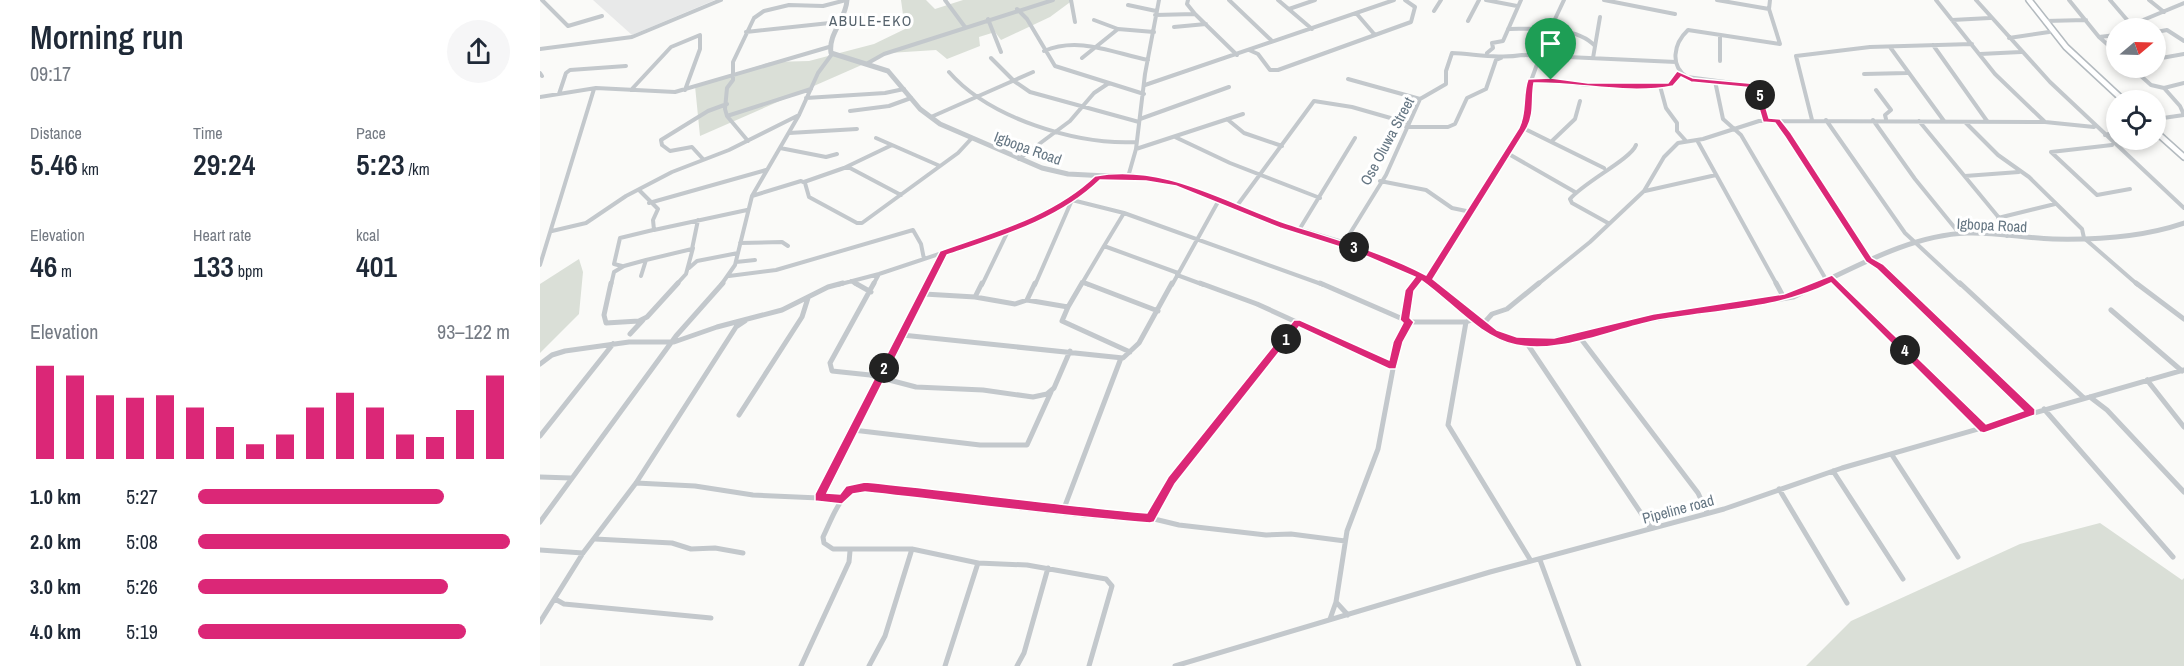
<!DOCTYPE html>
<meta charset="utf-8">
<style>
body{margin:0;font-family:"Archivo Narrow",sans-serif;background:#f6f6f7;color:#1f2937;height:100vh;display:flex;flex-direction:column;font-size:22px;white-space:nowrap}
*{box-sizing:border-box;margin:0}
p{font-size:20px;color:#747a83}
.icon{flex:none;width:33px;height:33px;fill:none;stroke:currentColor;stroke-width:2;stroke-linecap:round;stroke-linejoin:round}
.map{position:relative;flex:1;overflow:hidden}
.side{display:flex;flex-direction:column;background:#fff;width:540px}
.side>*{flex:none}
.needle{width:39px;rotate:71deg}
.fabs{position:absolute;left:1566px;top:18px;display:grid;gap:12px}
.fabs a{display:grid;place-items:center;width:60px;height:60px;border-radius:50%;background:#fff;box-shadow:0 3px 9px #0003;font-size:30px}
.pin{position:absolute;display:grid;place-items:center;width:51px;height:51px;color:#fff;margin:-62px -26px;border-radius:50% 50% 50% 0;rotate:-45deg;box-shadow:0 0 6px #0007}
.pin .icon{rotate:45deg}
.km{position:absolute;width:30px;height:30px;margin:-15px;border-radius:50%;background:#222;color:#fff;font-size:16px;line-height:30px;text-align:center}
.round{display:grid;place-items:center;flex:none;width:63px;height:63px;border-radius:32px;background:#f6f6f7}
.overview{display:flex;align-items:center;justify-content:space-between;height:102px;padding:0 30px}
h1{font-size:33px;font-weight:600;line-height:45px}
.stats{display:grid;grid-template-columns:repeat(3,1fr);gap:9px;height:102px;padding:6px 30px}
.stats div{display:grid;align-content:center}
.stats b{font-size:30px;font-weight:600}
.stats small{font-size:16px;font-weight:400}
.stats p{font-size:16px}
.chart{height:168px;padding:12px 30px}
.chart p{display:flex;justify-content:space-between}
.chart svg{width:100%;height:108px;margin-top:6px;stroke:#db2777;stroke-width:6}
ul{padding:0 30px;list-style:none;font-size:20px}
li{display:grid;grid-template-columns:96px 72px 1fr;align-items:center;height:45px}
li i{height:15px;border-radius:8px;background:#db2777}
main{display:flex;flex:1;min-height:0}
.map>svg:first-child{display:block}
.built{fill:#e8e9e9}
.green{fill:#dadfd7}
.lines{fill:none;stroke-linecap:round;stroke-linejoin:round}
.secondary-casing{stroke:#b3babf;stroke-width:8}
.minor-far1{stroke:#c3c8cc;stroke-width:4}
.minor{stroke:#c3c8cc;stroke-width:5}
.tertiary-far1{stroke:#c3c8cc;stroke-width:5}
.tertiary{stroke:#c3c8cc;stroke-width:7}
.secondary{stroke:#fff;stroke-width:5}
.route{fill:#db2777;stroke:#fff;stroke-width:1.5;fill-rule:evenodd}
.labels{text-anchor:middle;dominant-baseline:central;stroke-width:6;stroke-linejoin:round;paint-order:stroke}
.far-quarter-label{font-size:15px;letter-spacing:1.5px;fill:#57646e;stroke:#fff}
.street-label{font-size:15px;fill:#657683;stroke:#fff}
</style>
<main>
<section class="side">
<div class="overview"><div><h1>Morning run</h1><p>09:17</p></div><a class="round"><svg class="icon" aria-label="share" viewBox="0 0 24 24"><path d="M12 15V3M7 8l5-5 5 5M5 13v7h14v-7"/></svg></a></div>
<div class="stats">
<div><p>Distance</p><b>5.46<small> km</small></b></div>
<div><p>Time</p><b>29:24</b></div>
<div><p>Pace</p><b>5:23<small> /km</small></b></div>
</div>
<div class="stats">
<div><p>Elevation</p><b>46<small> m</small></b></div>
<div><p>Heart rate</p><b>133<small> bpm</small></b></div>
<div><p>kcal</p><b>401</b></div>
</div>
<div class="chart"><p><span>Elevation</span>93–122 m</p>
<svg viewBox="0 0 160 44" preserveAspectRatio="none"><path d="M5 44V6M15 44V10M25 44V18M35 44V19M45 44V18M55 44V23M65 44V31M75 44V38M85 44V34M95 44V23M105 44V17M115 44V23M125 44V34M135 44V35M145 44V24M155 44V10"/></svg>
</div>
<ul>
<li><b>1.0 km</b>5:27<i style="width:79%"></i></li>
<li><b>2.0 km</b>5:08<i style="width:100%"></i></li>
<li><b>3.0 km</b>5:26<i style="width:80%"></i></li>
<li><b>4.0 km</b>5:19<i style="width:86%"></i></li>
</ul>
</section>
<div class="map">
<svg width="1644" height="666" viewBox="0 0 1644 666">
<rect width="100%" height="100%" fill="#fafaf8"/>
<!-- built -->
<path class="built" d="M53,0H175L92,35Z"/>
<!-- green -->
<path class="green" d="M361,0H386L395,9L423,0H533L510,17L461,40L455,32L439,37L440,46L407,59L396,50L349,53L160,136L155,86L231,62L269,61L334,44L365,29Z
M39,259L43,272L39,314L0,353V284Z
M1560,523L1642,580L1644,578V666H1266L1311,621L1480,544Z"/>
<g class="lines">
<defs>
<path id="secondary" d="M1489,0L1526,47L1583,100
M1616,132L1644,157"/>
</defs>
<!-- secondary casing -->
<use href="#secondary" class="secondary-casing"/>
<!-- minor-far1 -->
<path class="minor-far1" d="M2,0L28,26L62,16
M405,0L425,27
M531,0L535,22
M648,0L647,4L655,14
M689,0L732,41
M738,0L772,29
M946,0L977,6
M1064,0L1135,14
M1177,0L1229,9
M1396,0L1455,74L1505,122
M1436,0L1510,82L1644,208
M1529,0L1559,37L1576,52
M1570,0L1594,28
M1609,0L1624,12
M588,5L616,11
M477,9L487,19L515,66L604,94
M749,9L775,0
M894,11L901,0
M816,13L835,35
M615,15L655,14L697,55
M448,19L461,52
M554,20L578,29
M1412,20L1450,18
M928,21L939,0
M1505,21L1546,20
M1591,25L1644,3
M634,27L666,24
M968,29C994,29 1036,25 1055,46
M1016,31L1015,19L1024,0
M206,32L299,22
M1616,32L1627,30L1644,41
M1180,35V61
M1559,37L1576,35
M1469,38L1509,32
M1393,45L1447,121
M1350,47L1404,121
M0,49L92,37L181,0
M709,50L718,54L730,70H738L871,22L875,7L865,0
M504,51C539,36 573,53 608,60
M947,53L953,48L952,43L963,41L981,0
M1440,54L1481,52
M451,58L474,81L490,92L599,122
M542,58L578,29L614,32
M1053,58L1060,17
M1616,59L1644,54
M328,63L344,54L513,0
M1592,68L1611,85L1624,88
M409,72C449,118 536,145 596,142
M0,73L2,76
M1324,74L1367,73
M808,79L880,99
M991,81L1011,80L1048,85H1127L1138,78L1140,73
M1175,81L1183,119L1201,135L1287,281
M1644,83L1624,88L1640,106L1644,115
M605,85L854,0
M1120,86L1126,108L1137,123V131L1146,141
M91,90L131,47L160,35V49L145,90
M1336,90L1351,110L1345,115L1346,119
M19,94L26,73L30,70L86,66
M0,97L56,88L135,92L289,47
M266,98L345,93L364,89
M310,111L349,106L371,98
M187,116L271,89
M391,117L493,72
M600,119L689,87
M687,119L704,133L742,146
M1616,119L1644,115
M1237,120L1329,260L1340,266L1359,285
M1272,120L1256,56L1330,47L1432,44
M1286,120L1365,233L1421,285
M1333,120L1375,179L1419,233
M1225,121L1216,86L1147,77C1130,66 1133,44 1148,30L1240,44L1229,9L1230,0
M1379,121L1460,219L1467,236
M1425,122L1458,155L1489,177L1542,229L1544,238L1598,285
M866,127H908L915,124L927,98L946,89L956,60L961,58
M983,128L1064,168
M249,133L317,129
M1565,135L1576,132
M635,137L690,163L780,198
M336,138L352,145L304,168H310L361,195
M1157,140L1237,285
M208,141L187,116L185,109L187,88L193,80V62L214,18L224,11L249,5L283,6L306,0
M1012,141L1035,119L1040,101
M352,145L400,166
M1572,145L1511,152L1557,195L1590,189
M240,148L286,157L297,154
M596,149L703,114
M967,153L1035,192
M163,159L152,147L130,151L122,145L121,140L168,111L187,104
M479,159L530,121L554,93L569,83
M1425,176L1479,172
M588,177L596,149L605,74L619,0
M840,181L886,190L912,208L931,212
M264,182L304,168
M99,190L118,209L113,220L114,230L207,210
M1105,191L1176,175
M212,196L261,181L265,183L269,197L317,223H322L418,153L431,139
M109,203L226,170
M696,207L774,101L812,107L868,123
M584,213L784,285
M1458,218L1515,204
M1068,223L1032,203L1030,199C1044,182 1091,159 1096,145
M759,230L815,138
M12,231L46,223L86,196L132,172L189,150L259,115
M200,243L242,242L248,246
M804,243L846,175L880,99L906,84V71L912,53C935,54 960,59 982,55L1136,62
M196,262L215,260
M0,265L54,89
M82,266L74,264L80,238L113,230
M149,268L157,261L198,253
M637,275L664,285
M101,276L106,260L152,249L158,220
M189,276L236,270L373,230L381,244L384,259
M1292,278L1299,285
M887,279L894,273L989,116L987,92L1000,56
M311,281L318,285
M542,282L549,285
M71,285L74,272L84,266L106,260
M136,285L146,274L153,248
M181,285L195,265L212,196L259,115L278,73L292,54
M297,285L339,274L468,231L532,200L558,178
M333,285L339,274
M388,285L404,253
M442,285L468,231
M495,285L532,200L584,213L564,246L638,273
M541,285L564,246
M632,285L679,200
M874,285L881,277
M997,285L1050,242L1104,191L1124,157L1138,143L1163,139L1219,121L1505,122L1554,127"/>
<!-- minor -->
<path class="minor" d="M71,283L64,315L66,323L99,321L107,317L138,283
M315,283L331,292
M334,283L290,363L292,371L330,375L376,387L443,390L493,397L507,394L514,388L530,351
M545,283L618,311
M660,283L717,304L853,366
M780,283L865,320
M1236,283L1244,298
M1297,283L1444,429
M1358,283L1491,412
M1420,283L1544,398
M1596,283L1644,319
M384,294L435,297L475,304L487,300L495,283
M435,297L442,283
M487,300L528,307L542,283
M528,307L522,321L590,352
M1571,310L1642,371
M869,322H926L937,318
M926,322L908,425L991,561
M943,324L952,314L967,309L999,283
M90,334L103,320
M362,335L583,358L599,343L632,283
M1038,335L1158,493L1167,512
M986,342L1111,528
M0,364L12,355L25,351L89,342H134L177,327L242,310L288,287L303,283
M1607,380L1644,427
M1550,397L1567,410L1644,492
M1504,409L1633,557
M199,415L262,317L268,298
M313,430L440,445H487L511,392
M0,436L73,344
M1352,455L1418,557
M1293,471L1363,579
M0,477L31,478
M96,483L155,486L213,495L302,499
M1239,489L1307,603
M279,497L388,283
M523,511L581,358
M610,518L632,481L757,323
M0,522L136,336L183,283
M55,539L132,543L151,549L175,548L203,553
M0,550L43,553
M1000,560L1039,666
M15,599L24,604L171,618
M796,602L808,615
M790,619L796,602L807,531L838,449L858,342L869,322L865,320L870,290L876,283
M0,622L43,553L96,483L196,327L205,321
M261,666L309,562L310,551
M329,666L345,636L372,549
M405,666L438,563
M477,666L484,653L508,568
M549,666L572,586L566,579L487,565L438,563L372,549H293L284,543L283,537C292,519 299,494 319,487L441,499L474,506L610,518L639,525L726,535L751,534L805,541
M635,666L950,572L1184,509L1302,468L1644,370"/>
<!-- tertiary-far1 -->
<path class="tertiary-far1" d="M307,0C306,20 288,33 291,53L348,71L380,109L400,124L502,168L528,174L606,178L637,184L743,225L804,243L887,279L894,285
M1277,285C1323,263 1374,235 1427,233C1455,232 1485,238 1513,239C1557,240 1603,237 1644,223"/>
<!-- tertiary -->
<path class="tertiary" d="M892,283L954,332L977,341H1014L1113,318L1253,296L1280,283"/>
<!-- secondary -->
<use href="#secondary" class="secondary"/>
</g>
<!-- route -->
<path class="route" d="M1137,71L1153,78L1219,84L1229,118L1240,119L1251,133L1332,258L1343,264L1495,409V415L1444,433L1440,432L1291,283C1236,310 1174,310 1114,321C1071,330 1021,354 976,345C939,337 912,302 882,281L874,291L870,318L874,322L863,342L856,369H849L759,327L635,484L614,522L610,523C514,516 420,502 325,492L313,494L302,504L275,501V494L400,251C454,232 513,216 555,176C624,163 686,203 748,224C795,239 842,252 886,275L979,128C987,112 982,96 988,79L1011,78L1048,83H1128ZM1141,77L1151,82L1213,88L1223,122L1235,123L1245,137L1326,262L1337,269L1483,411L1446,424L1292,275L1244,294L1113,314L1014,338L977,337L957,330L893,279L987,128C995,113 991,99 994,83C1040,82 1087,95 1133,86ZM560,180L606,181L636,186L740,228L819,253L875,277L865,290L860,320L863,323L853,342L849,360L760,320H754L628,477L607,513C512,505 419,491 325,482L306,486L300,494L287,493L407,255C460,237 519,220 560,180Z"/>
<g class="labels">
<!-- far-quarter labels -->
<g class="far-quarter-label">
<text x="331" y="20">ABULE-EKO</text>
</g>
<!-- street labels -->
<g class="street-label">
<text transform="translate(847 141) rotate(-62)">Ose Oluwa Street</text>
<text transform="translate(488 148) rotate(20)">Igbopa Road</text>
<text transform="translate(1452 225) rotate(3)">Igbopa Road</text>
<text transform="translate(1138 509) rotate(-15)">Pipeline road</text>
</g>
</g>
</svg>
<div class="fabs">
<a><svg class="needle" viewBox="-14 -14 28 28"><path d="M0-13l5 13h-10z" fill="#e53935"/><path d="M0 13l5-13h-10z" fill="#747a83"/></svg></a>
<a><svg class="icon" aria-label="locate" viewBox="0 0 24 24"><circle cx="12" cy="12" r="6"/><path d="M12 2v4M12 18v4M2 12h4M18 12h4"/></svg></a>
</div>
<div class="pin" style="left:1011px;top:80px;background:#1e9e55"><svg class="icon" aria-label="arrive" viewBox="0 0 24 24"><path d="M6 21V4h12l-3 4 3 4H6"/></svg></div>
<b class="km" style="left:746px;top:339px">1</b>
<b class="km" style="left:344px;top:368px">2</b>
<b class="km" style="left:814px;top:247px">3</b>
<b class="km" style="left:1365px;top:350px">4</b>
<b class="km" style="left:1220px;top:95px">5</b>
</div>
</main>
